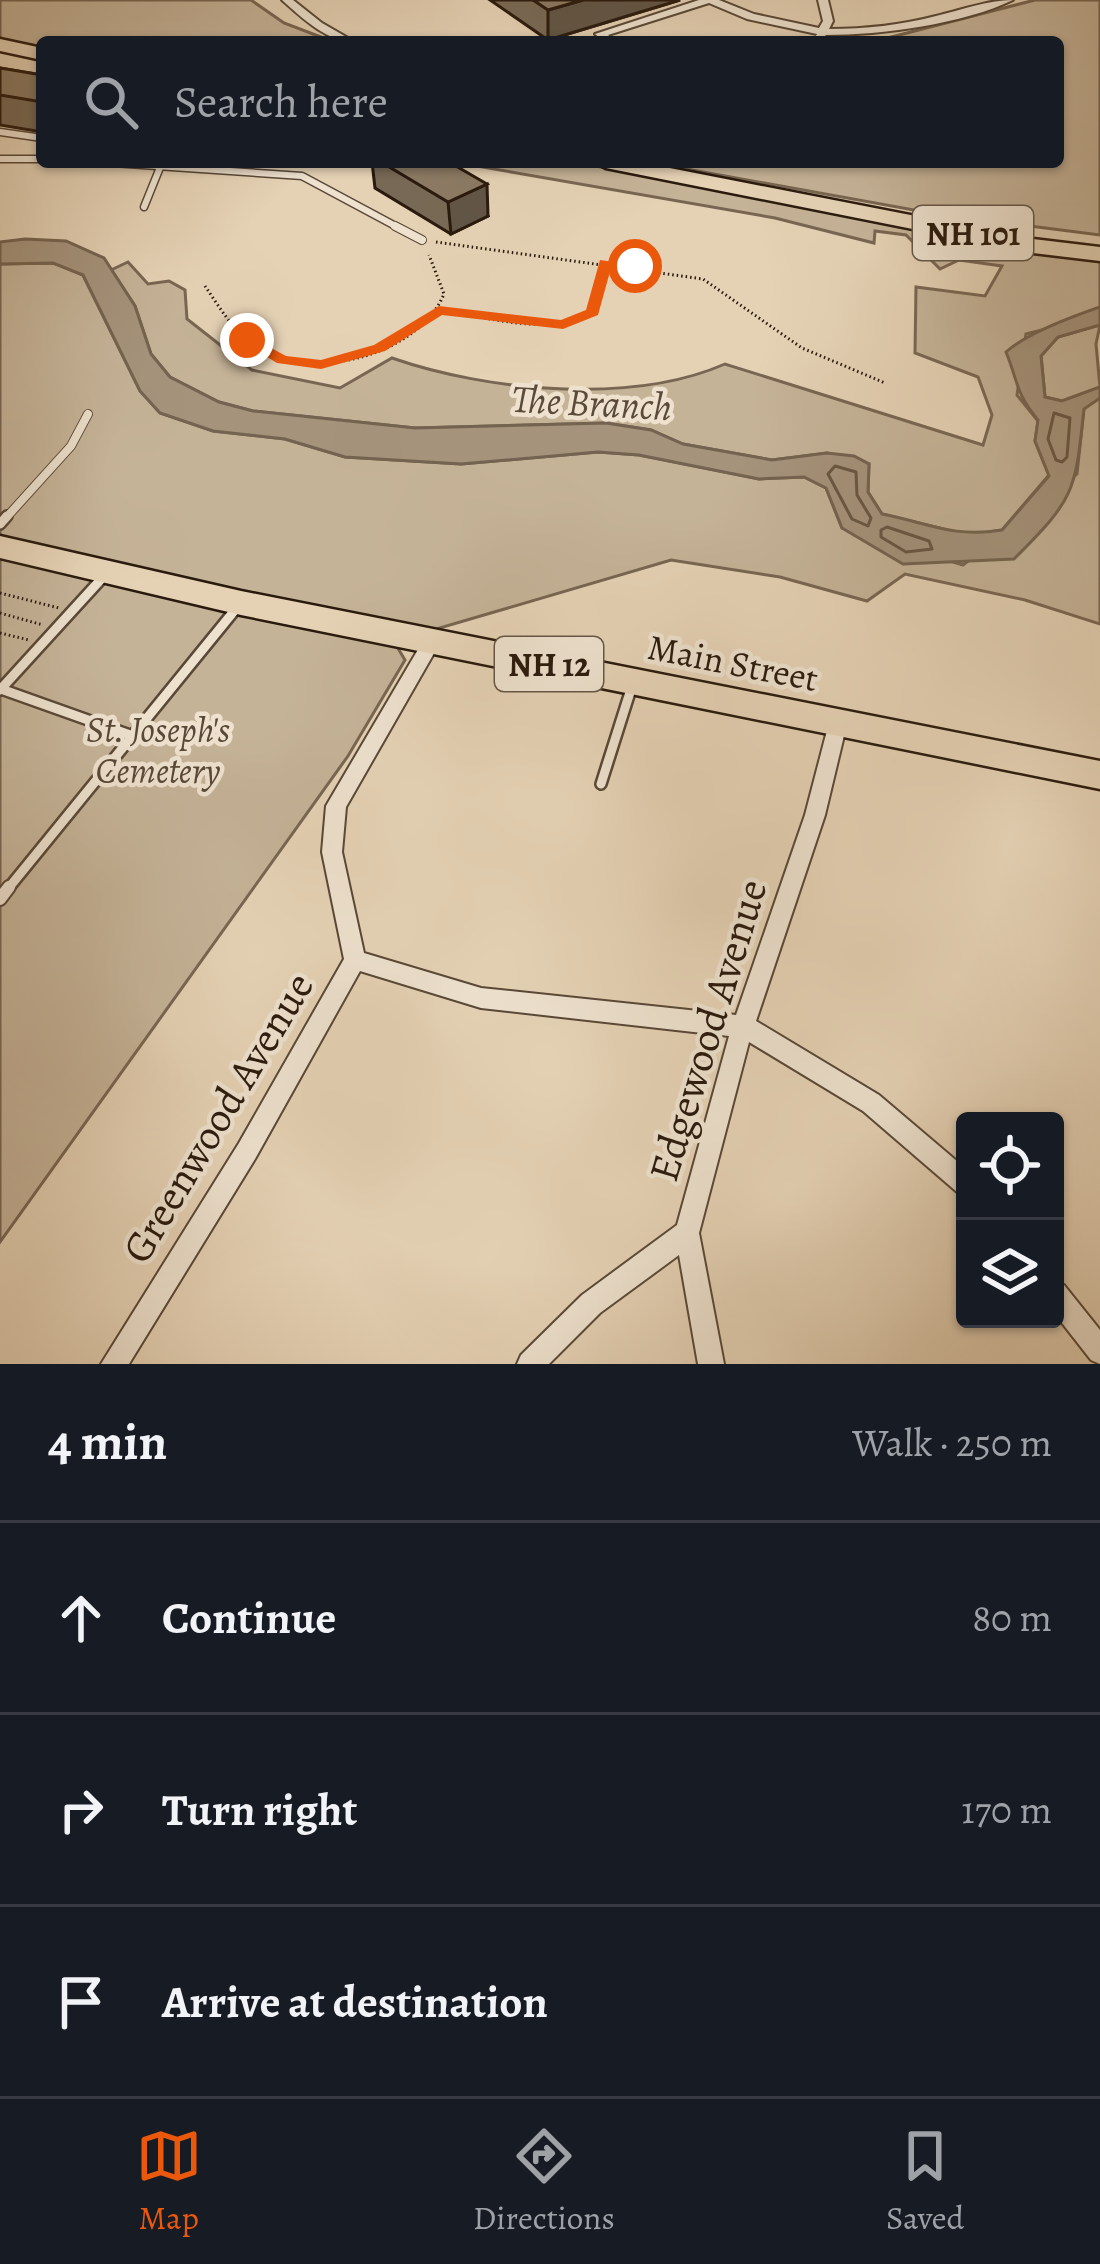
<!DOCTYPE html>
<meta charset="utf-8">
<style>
:root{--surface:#171b24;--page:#242831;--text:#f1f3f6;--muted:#9ea1a6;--line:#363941;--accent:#ea580c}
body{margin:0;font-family:Alegreya,serif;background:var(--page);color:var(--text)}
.controls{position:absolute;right:36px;bottom:36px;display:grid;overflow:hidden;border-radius:12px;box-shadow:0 3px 9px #0004}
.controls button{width:108px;height:108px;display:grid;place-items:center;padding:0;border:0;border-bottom:3px solid var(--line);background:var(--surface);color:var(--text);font:60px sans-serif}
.stop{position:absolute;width:36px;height:36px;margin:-27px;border:9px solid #ea580c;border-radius:50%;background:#fff}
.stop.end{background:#ea580c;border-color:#fff;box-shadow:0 3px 12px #0008}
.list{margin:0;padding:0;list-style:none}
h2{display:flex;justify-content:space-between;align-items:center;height:156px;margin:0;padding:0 48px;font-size:51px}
h2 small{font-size:39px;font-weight:400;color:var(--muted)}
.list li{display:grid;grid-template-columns:78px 1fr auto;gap:36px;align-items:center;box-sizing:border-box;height:192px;padding:0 48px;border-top:3px solid var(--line)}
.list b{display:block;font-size:45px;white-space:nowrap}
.list em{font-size:39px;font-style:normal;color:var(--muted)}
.icon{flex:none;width:66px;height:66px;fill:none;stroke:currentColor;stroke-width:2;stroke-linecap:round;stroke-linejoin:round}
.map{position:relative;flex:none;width:1100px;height:1364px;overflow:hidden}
.search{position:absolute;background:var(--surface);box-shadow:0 3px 9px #0004;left:36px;right:36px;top:36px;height:132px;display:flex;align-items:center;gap:30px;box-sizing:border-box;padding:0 42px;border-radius:12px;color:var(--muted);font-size:45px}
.sheet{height:732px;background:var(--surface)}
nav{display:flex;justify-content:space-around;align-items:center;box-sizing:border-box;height:168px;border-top:3px solid var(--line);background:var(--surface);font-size:33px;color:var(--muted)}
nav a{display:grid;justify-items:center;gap:6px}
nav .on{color:var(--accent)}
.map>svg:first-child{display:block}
.green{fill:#c5b398;stroke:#786652;stroke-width:3}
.water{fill:#a5937c;stroke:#746350;stroke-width:3}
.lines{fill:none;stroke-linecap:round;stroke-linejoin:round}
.shore{stroke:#685644;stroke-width:3}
.lane-far3-casing{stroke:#594837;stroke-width:9}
.lane-far2-casing{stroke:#594837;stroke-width:10}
.lane-far1-casing{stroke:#594837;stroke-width:14}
.lane-casing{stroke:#594837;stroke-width:16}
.street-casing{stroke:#594837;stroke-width:4}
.highway-casing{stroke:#2a1a0d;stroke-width:5}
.path{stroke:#2a1a0d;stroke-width:3;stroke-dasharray:1.5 3;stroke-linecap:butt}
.lane-far3{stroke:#eee2cf;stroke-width:6}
.lane-far2{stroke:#eee2cf;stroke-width:8}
.lane-far1{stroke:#eee2cf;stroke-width:9}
.lane{stroke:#eee2cf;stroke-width:12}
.street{fill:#eee2cf;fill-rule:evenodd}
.highway{fill:#e5d2b5;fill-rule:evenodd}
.wall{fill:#786956;stroke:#2a1a0d;stroke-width:3}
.shaded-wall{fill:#615546;stroke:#2a1a0d;stroke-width:3}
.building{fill:#8b7a64;stroke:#2a1a0d;stroke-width:3}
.route{fill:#ea580c}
.labels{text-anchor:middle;stroke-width:9;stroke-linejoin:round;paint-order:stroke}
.shield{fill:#eee2cf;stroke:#655647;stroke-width:3}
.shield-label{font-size:33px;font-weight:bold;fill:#2a1a0d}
.street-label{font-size:36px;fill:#2a1a0d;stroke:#eee2cf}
.park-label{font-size:36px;font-style:italic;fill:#584837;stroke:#eee2cf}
.water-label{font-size:39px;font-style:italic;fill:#5b4a39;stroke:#eee2cf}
.near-street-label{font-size:42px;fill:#2a1a0d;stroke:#eee2cf}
</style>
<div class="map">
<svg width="1100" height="1364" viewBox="0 0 1100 1364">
<rect width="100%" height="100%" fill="#e5d2b5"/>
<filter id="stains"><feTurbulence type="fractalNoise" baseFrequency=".00167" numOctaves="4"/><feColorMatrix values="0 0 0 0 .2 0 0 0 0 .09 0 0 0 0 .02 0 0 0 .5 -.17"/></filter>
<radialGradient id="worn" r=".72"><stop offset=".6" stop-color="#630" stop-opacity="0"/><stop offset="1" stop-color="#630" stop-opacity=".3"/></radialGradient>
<g class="green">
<path d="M0,0H251L284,23L334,42H42V47L0,40Z"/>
<path d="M1035,0H1100V235L936,214L648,162H1058V42H872Z"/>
<path d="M454,162H573L1100,257V307L1062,325L1026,334L1017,395L1038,421L1035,441L1049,475L1002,530L968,535L882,514L868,492L869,464L827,453L772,460L683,444L651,430L606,423L415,428L253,411L219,402L170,377L151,354L135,306L111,270L128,262L148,284L169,281L185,290L187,319L252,370L340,388L392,358C487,391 631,405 725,364L983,445L992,415L978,377L915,353L916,287L985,296L1002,266L959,260L940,269L906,235L875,231L874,243L775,218Z"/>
<path d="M54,263L83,275L140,391L160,413L213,431L285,439L345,457L461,464L598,452L639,455L759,479L804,477L826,488L842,528L963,565L1077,474L1084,408L1100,398V624L1025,600L905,574L867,601L780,577L671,560L433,630L254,593L243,611L396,645L405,660L348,756L0,1242V264Z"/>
<path d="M1100,325L1096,344L1100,387L1062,401L1045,397L1041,356L1058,337Z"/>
</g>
<path class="water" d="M25,239L66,241L104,258L135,306L151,354L170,377L219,402L253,411L415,428L606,423L651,430L683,444L772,460L827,453L854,456L869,464L868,492L882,514C929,523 952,538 1002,530L1049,476L1035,441L1038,420C1015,392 1019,384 1006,352C1027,333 1071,317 1100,307V325L1058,337L1041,356L1045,397L1062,401L1100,387V398L1084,409C1075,493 1075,498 1014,559L903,564L842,528L826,488L804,477L759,479L639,455L598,452L461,464L345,457L285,439L213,431L160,413L140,391L83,275L53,263L0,264V242Z"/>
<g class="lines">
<g class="shore">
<path d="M1054,413L1070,418L1067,457L1062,462L1056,460L1048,439Z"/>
<path d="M835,466L856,472L857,495L871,518L868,526L852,519L828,474Z"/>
<path d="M887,527L929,541L932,549L906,552L881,537V530Z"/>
</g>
<defs>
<g id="lane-far3">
<path d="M0,132L42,138"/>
<path d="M0,159H42"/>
<path d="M98,162L302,176L401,229"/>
<path d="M144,207L161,165"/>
</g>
<g id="lane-far2">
<path d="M395,226L422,240"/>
<path d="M5,519L71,446L88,414"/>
</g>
<g id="lane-far1">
<path d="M0,524L7,516"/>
<path d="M1,689L133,736"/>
<path d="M0,690L104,576"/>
<path d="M601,784L632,686"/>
<path d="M7,890L239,605"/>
</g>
<path id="lane" d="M0,899L9,887"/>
<g id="street">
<path d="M282,0H293L322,23L355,42C327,42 302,18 282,0Z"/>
<path d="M699,0H719L754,14L819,28L823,21L818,0H828L833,21L829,29C866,29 901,25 936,16C962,10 987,0 1013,0C963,24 882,35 826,35L819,42L814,39L817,34L747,19L709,3L608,35L617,42H605L595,34Z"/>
<path d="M432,634L441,641L346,807L342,852L364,953L481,988L736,1015L805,815L829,723L831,718H845L847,723L825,815L756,1021L879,1095L965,1168V1196L957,1192L863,1111L749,1042L699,1233L724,1364H698L679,1255L600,1313L549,1364H517L521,1355L582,1295L677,1225L729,1036L481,1008L360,971L255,1159L129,1364H101L239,1143L344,959L322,852L326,806L426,636Z"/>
<path d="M1055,1281L1064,1285L1100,1330V1364L1091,1360L1055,1314Z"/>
</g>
<g id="highway">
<path d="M0,39L42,48V60L0,51Z"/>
<path d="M595,162H639L1033,239L1100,247V261L1033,253L606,168Z"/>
<path d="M0,536L241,591L1100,761V789L241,615L0,558Z"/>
</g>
</defs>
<use href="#lane-far3" class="lane-far3-casing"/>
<use href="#lane-far2" class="lane-far2-casing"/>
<use href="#lane-far1" class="lane-far1-casing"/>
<use href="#lane" class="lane-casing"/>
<use href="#street" class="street-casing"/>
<use href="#highway" class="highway-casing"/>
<g class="path">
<path d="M436,242L703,279L802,348L885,383"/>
<path d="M205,286C220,308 237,337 261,350C318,381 419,354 444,294L429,255"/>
<path d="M440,310C489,317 547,337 593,312L605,265"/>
<path d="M0,593L59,608"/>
<path d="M0,613L43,625"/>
<path d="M0,633L29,640"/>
</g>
<use href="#lane-far3" class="lane-far3"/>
<use href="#lane-far2" class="lane-far2"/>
<use href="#lane-far1" class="lane-far1"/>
<use href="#lane" class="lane"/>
<use href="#street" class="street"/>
<use href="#highway" class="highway"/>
</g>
<g class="wall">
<path d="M490,0H680L548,40Z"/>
<path d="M0,68L42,75V132L0,125Z"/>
<path d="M372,162H449L488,216L451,234L375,188Z"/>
</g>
<g class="shaded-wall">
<path d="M583,0H680L548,40V10Z"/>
<path d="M487,184L488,216L451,234L448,202Z"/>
</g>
<g class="building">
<path d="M533,0H583L548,10Z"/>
<path d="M0,68L42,75V102L0,95Z"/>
<path d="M381,162H449L487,184L448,202Z"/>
</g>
<path class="route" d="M600,260L642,266L635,271L611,268L598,315L563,329L442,315L385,351L321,369L277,363L239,340L247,335L286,356L321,360L374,345L439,306L561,320L586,310Z"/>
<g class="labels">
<g class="shield">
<rect x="913" y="206" width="120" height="54" rx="9"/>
<rect x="495" y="637" width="108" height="54" rx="9"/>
</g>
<g class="shield-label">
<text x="973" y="245">NH 101</text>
<text x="549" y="676">NH 12</text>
</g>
<g class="street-label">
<text transform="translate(733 662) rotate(11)" y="13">Main Street</text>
</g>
<g class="park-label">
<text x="158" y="742">St. Joseph's<tspan x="158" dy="41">Cemetery</tspan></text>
</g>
<g class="water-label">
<text transform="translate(592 402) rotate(3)" y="14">The Branch</text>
</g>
<g class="near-street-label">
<text transform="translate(707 1030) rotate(-73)" y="15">Edgewood Avenue</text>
<text transform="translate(217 1117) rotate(-59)" y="15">Greenwood Avenue</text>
</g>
</g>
<rect width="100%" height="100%" filter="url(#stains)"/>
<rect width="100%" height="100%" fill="url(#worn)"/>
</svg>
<div class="controls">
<button><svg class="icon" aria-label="locate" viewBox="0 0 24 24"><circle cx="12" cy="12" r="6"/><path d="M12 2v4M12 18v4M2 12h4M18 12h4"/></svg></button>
<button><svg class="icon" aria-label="layers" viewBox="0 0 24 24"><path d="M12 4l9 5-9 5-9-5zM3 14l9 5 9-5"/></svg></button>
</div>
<div class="stop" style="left:635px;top:266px"></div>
<div class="stop end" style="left:247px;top:340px"></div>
<div class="search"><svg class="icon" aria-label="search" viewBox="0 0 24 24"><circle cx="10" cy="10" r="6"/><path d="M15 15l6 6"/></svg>Search here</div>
</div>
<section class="sheet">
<h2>4 min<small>Walk · 250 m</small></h2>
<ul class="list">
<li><svg class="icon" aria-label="ahead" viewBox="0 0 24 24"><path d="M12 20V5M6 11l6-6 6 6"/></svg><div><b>Continue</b></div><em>80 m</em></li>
<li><svg class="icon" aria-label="right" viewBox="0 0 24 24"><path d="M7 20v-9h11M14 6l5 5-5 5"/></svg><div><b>Turn right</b></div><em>170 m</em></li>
<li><svg class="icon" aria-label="arrive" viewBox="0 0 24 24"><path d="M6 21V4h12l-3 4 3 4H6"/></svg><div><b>Arrive at destination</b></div></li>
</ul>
</section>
<nav>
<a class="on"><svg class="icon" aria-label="map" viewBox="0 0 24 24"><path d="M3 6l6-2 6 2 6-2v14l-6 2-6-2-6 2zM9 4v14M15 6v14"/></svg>Map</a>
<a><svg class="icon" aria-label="directions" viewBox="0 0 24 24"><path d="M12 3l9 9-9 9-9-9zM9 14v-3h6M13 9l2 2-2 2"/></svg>Directions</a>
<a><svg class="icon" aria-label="saved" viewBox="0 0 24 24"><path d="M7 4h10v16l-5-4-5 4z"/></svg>Saved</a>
</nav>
